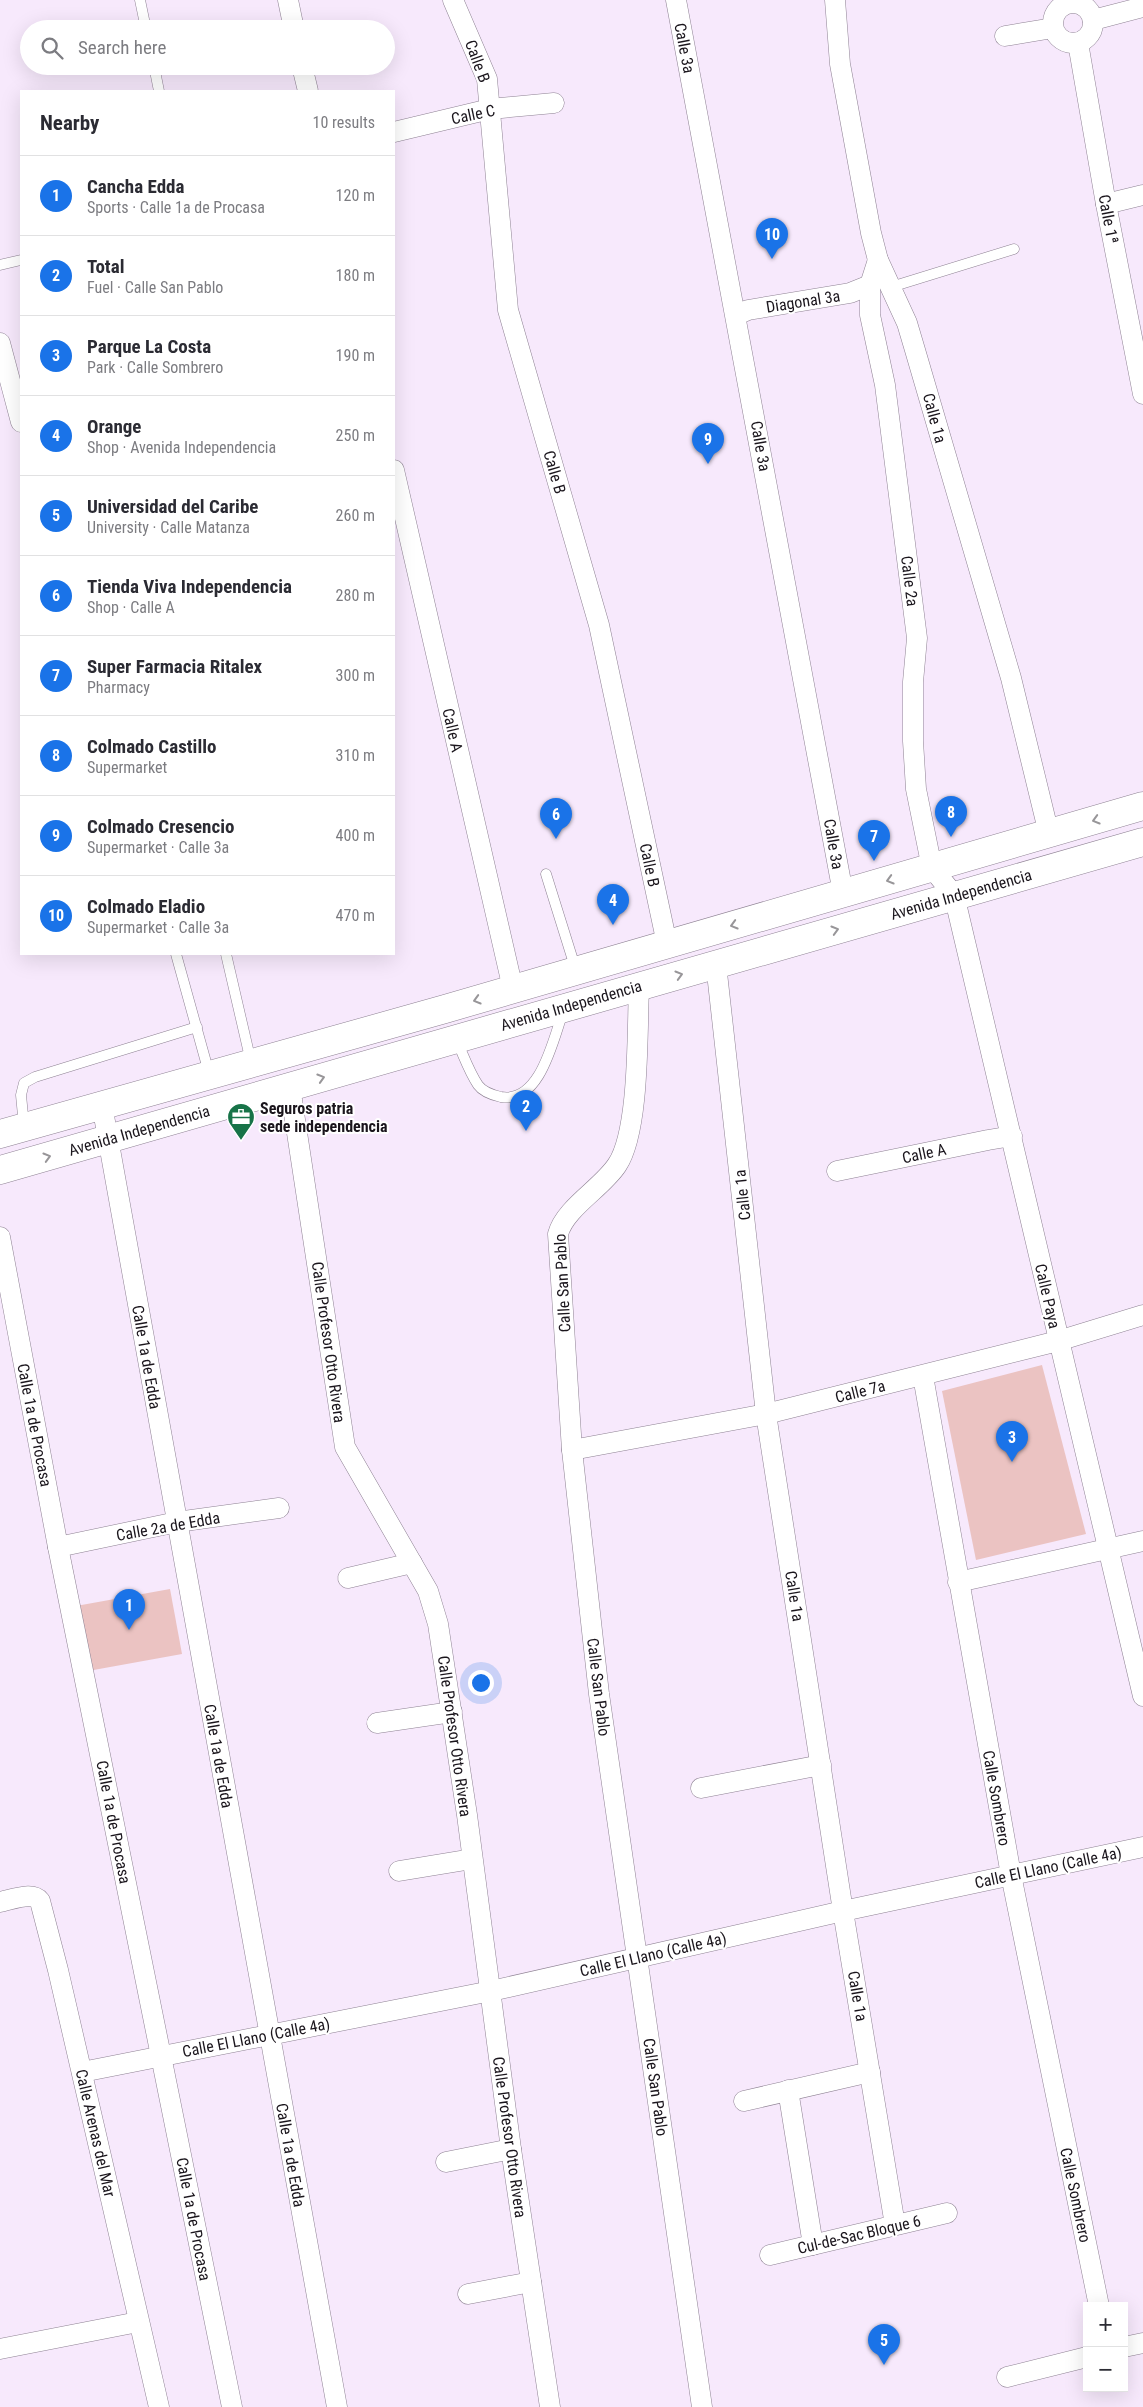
<!DOCTYPE html>
<meta charset="utf-8">
<style>
:root{--surface:#fff;--page:#f2f2f3;--text:#2b2b33;--muted:#7c7c81;--line:#e1e1e2;--accent:#1a73e8}
body{margin:0;font-family:"Roboto Condensed",sans-serif;background:var(--page);color:var(--text)}
.controls{position:absolute;right:15px;bottom:15px;display:grid;overflow:hidden;border-radius:0px;box-shadow:0 5px 20px #0002}
.controls button{width:45px;height:45px;display:grid;place-items:center;padding:0;border:0;border-bottom:1px solid var(--line);background:var(--surface);color:var(--text);font:25px sans-serif}
.you{position:absolute;left:480px;top:1682px;width:18px;height:18px;margin:-12px;border:4px solid #fff;border-radius:50%;background:#1a73e8;box-shadow:0 0 0 8px #1a73e833}
.badge{display:grid;place-items:center;width:32px;height:32px;border-radius:50%;background:var(--accent);color:#fff;font-size:16px;font-weight:700}
.pin{position:absolute;translate:-50% -41px;filter:drop-shadow(0 1px 2px #0008)}
.pin::after{content:'';position:absolute;top:26px;width:18px;height:15px;background:inherit;clip-path:polygon(0 0,100% 0,50% 100%)}
.list{margin:0;padding:0;list-style:none}
h2{display:flex;justify-content:space-between;align-items:center;height:65px;margin:0;padding:0 20px;font-size:21px}
h2 small{font-size:16px;font-weight:400;color:var(--muted)}
.list li{display:grid;grid-template-columns:32px 1fr auto;gap:15px;align-items:center;box-sizing:border-box;height:80px;padding:0 20px;border-top:1px solid var(--line)}
.list b{display:block;font-size:19px;white-space:nowrap}
.list p{margin:0;font-size:16px;white-space:nowrap;color:var(--muted)}
.list em{font-size:16px;font-style:normal;color:var(--muted)}
.icon{flex:none;width:28px;height:28px;fill:none;stroke:currentColor;stroke-width:2;stroke-linecap:round;stroke-linejoin:round}
.map{position:relative;flex:none;width:1143px;height:2407px;overflow:hidden}
.search{position:absolute;background:var(--surface);box-shadow:0 5px 20px #0002;left:20px;top:20px;width:375px;height:55px;display:flex;align-items:center;gap:12px;box-sizing:border-box;padding:0 18px;border-radius:28px;color:var(--muted);font-size:19px}
.panel{position:absolute;background:var(--surface);box-shadow:0 5px 20px #0002;left:20px;top:90px;width:375px;height:865px;border-radius:0px}
.map>svg:first-child{display:block}
.green{fill:#ebc3c2}
.lines{fill:none;stroke-linecap:round;stroke-linejoin:round}
.service-casing{stroke:#8e8293;stroke-width:11}
.minor-casing{stroke:#8e8293;stroke-width:21}
.secondary-casing{stroke:#8e8293;stroke-width:29}
.service{stroke:#fff;stroke-width:10}
.minor{stroke:#fff;stroke-width:20}
.secondary{stroke:#fff;stroke-width:28}
.oneway{stroke:#989699}
.labels{text-anchor:middle;stroke-width:4;stroke-linejoin:round;paint-order:stroke}
.street-label{font-size:16px;fill:#1a151c;stroke:#fff}
.poi-label{font-size:16px;font-weight:bold;fill:#1a151c;stroke:#fff;text-anchor:start}
</style>
<div class="map">
<svg width="1143" height="2407" viewBox="0 0 1143 2407">
<rect width="100%" height="100%" fill="#f7e9fc"/>
<g class="green">
<path d="M1042,1365L1086,1534L976,1560L942,1391Z"/>
<path d="M170,1589L182,1654L88,1671L76,1606Z"/>
</g>
<g class="lines">
<defs>
<g id="service">
<path d="M140,0L146,29"/>
<path d="M154,66L159,91"/>
<path d="M0,265L21,260"/>
<path d="M891,287L1014,249"/>
<path d="M546,874L576,970"/>
<path d="M176,954L209,1073"/>
<path d="M226,954L251,1062"/>
<path d="M456,1039C463,1054 469,1072 478,1085C483,1092 492,1095 501,1097C540,1104 553,1040 563,1012"/>
<path d="M24,1126L21,1095L24,1083L35,1077L197,1027"/>
</g>
<g id="minor">
<path d="M288,0L294,29"/>
<path d="M453,0L487,79L508,310L599,625L667,944"/>
<path d="M676,0L843,893"/>
<path d="M835,0L840,64L871,233L878,260L907,323L915,350L1011,678L1049,834"/>
<circle cx="1073" cy="23" r="20"/>
<path d="M1093,20L1143,7"/>
<path d="M1005,36L1053,28"/>
<path d="M1078,43L1106,204L1143,394"/>
<path d="M302,66L308,91"/>
<path d="M394,132L490,109L554,103"/>
<path d="M1106,204L1143,195"/>
<path d="M878,260L870,285V315L885,385L917,638L913,682V741L916,789L932,868L954,895L1143,1696"/>
<path d="M736,315L748,310L850,293L870,285"/>
<path d="M0,343L21,422"/>
<path d="M394,470L513,989"/>
<path d="M716,964L766,1414L843,1911L895,2225"/>
<path d="M639,987C637,1029 640,1131 617,1165C602,1188 565,1208 558,1234L572,1450L599,1694L702,2407"/>
<path d="M290,1087L345,1447L428,1591L438,1624L467,1815L511,2149L550,2407"/>
<path d="M102,1105L337,2407"/>
<path d="M837,1171L988,1140L1012,1136"/>
<path d="M0,1237L58,1547L232,2407"/>
<path d="M923,1376L1011,1875L1099,2306"/>
<path d="M572,1450L766,1414L1058,1341L1143,1315"/>
<path d="M58,1547L177,1522L279,1508"/>
<path d="M348,1578L412,1563"/>
<path d="M958,1582L1143,1541"/>
<path d="M377,1723L452,1712"/>
<path d="M701,1788L821,1765"/>
<path d="M399,1871L472,1859"/>
<path d="M0,1902C11,1900 32,1891 40,1901L58,1970L159,2407"/>
<path d="M82,2072L491,1991L843,1911L1143,1847"/>
<path d="M788,2090L813,2245"/>
<path d="M744,2101L870,2072"/>
<path d="M446,2162L511,2149"/>
<path d="M770,2255L947,2213"/>
<path d="M468,2294L531,2282"/>
<path d="M1124,2347L1143,2343"/>
<path d="M0,2349L138,2322"/>
<path d="M1007,2377L1087,2357"/>
</g>
<g id="secondary">
<path d="M0,1134L445,1009L1143,806"/>
<path d="M0,1170L1143,842"/>
</g>
</defs>
<use href="#service" class="service-casing"/>
<use href="#minor" class="minor-casing"/>
<use href="#secondary" class="secondary-casing"/>
<use href="#service" class="service"/>
<use href="#minor" class="minor"/>
<use href="#secondary" class="secondary"/>
</g>
<defs><path id="oneway-chevron" d="M-2-3.5L2.5 0L-2 3.5" fill="none" stroke-width="1.6" stroke-linecap="round" stroke-linejoin="round" transform="scale(1.25)"/></defs>
<g class="oneway">
<use href="#oneway-chevron" transform="translate(1096 820) rotate(164)"/>
<use href="#oneway-chevron" transform="translate(890 880) rotate(164)"/>
<use href="#oneway-chevron" transform="translate(734 925) rotate(164)"/>
<use href="#oneway-chevron" transform="translate(835 930) rotate(-16)"/>
<use href="#oneway-chevron" transform="translate(679 975) rotate(-16)"/>
<use href="#oneway-chevron" transform="translate(477 1000) rotate(164)"/>
<use href="#oneway-chevron" transform="translate(321 1078) rotate(-17)"/>
<use href="#oneway-chevron" transform="translate(47 1157) rotate(-16)"/>
</g>
<defs>
<symbol id="office-pin" viewBox="-11 -11 22 30"><path d="M0 17L-7.5 6A9.5 9.5 0 1 1 7.5 6Z" fill="#177348" stroke="#fff"/><path d="M-6-3h4V-5.5h4V-3h4V5H-6ZM-1-4.5V-3h2v-1.5ZM-6 0V1H6V0Z" fill="#fff"/></symbol>
</defs>
<g fill-rule="evenodd">
<use href="#office-pin" x="225" y="1101" width="32" height="43"/>
</g>
<g class="labels">
<g class="street-label">
<text transform="translate(685 48) rotate(79)" y="6">Calle 3a</text>
<text transform="translate(478 61) rotate(70)" y="6">Calle B</text>
<text transform="translate(473 114) rotate(-12)" y="6">Calle C</text>
<text transform="translate(1109 219) rotate(79)" y="6">Calle 1ª</text>
<text transform="translate(803 301) rotate(-9)" y="6">Diagonal 3a</text>
<text transform="translate(935 418) rotate(75)" y="6">Calle 1a</text>
<text transform="translate(761 446) rotate(80)" y="6">Calle 3a</text>
<text transform="translate(555 472) rotate(74)" y="6">Calle B</text>
<text transform="translate(910 581) rotate(83)" y="6">Calle 2a</text>
<text transform="translate(453 730) rotate(77)" y="6">Calle A</text>
<text transform="translate(834 844) rotate(80)" y="6">Calle 3a</text>
<text transform="translate(650 865) rotate(78)" y="6">Calle B</text>
<text transform="translate(961 894) rotate(-16)" y="6">Avenida Independencia</text>
<text transform="translate(571 1005) rotate(-16)" y="6">Avenida Independencia</text>
<text transform="translate(139 1130) rotate(-16)" y="6">Avenida Independencia</text>
<text transform="translate(924 1153) rotate(-12)" y="6">Calle A</text>
<text transform="translate(742 1195) rotate(-96)" y="6">Calle 1a</text>
<text transform="translate(562 1283) rotate(-93)" y="6">Calle San Pablo</text>
<text transform="translate(1048 1296) rotate(77)" y="6">Calle Paya</text>
<text transform="translate(329 1342) rotate(82)" y="6">Calle Profesor Otto Rivera</text>
<text transform="translate(147 1357) rotate(80)" y="6">Calle 1a de Edda</text>
<text transform="translate(860 1391) rotate(-14)" y="6">Calle 7a</text>
<text transform="translate(35 1425) rotate(79)" y="6">Calle 1a de Procasa</text>
<text transform="translate(168 1526) rotate(-10)" y="6">Calle 2a de Edda</text>
<text transform="translate(795 1596) rotate(81)" y="6">Calle 1a</text>
<text transform="translate(599 1687) rotate(83)" y="6">Calle San Pablo</text>
<text transform="translate(455 1736) rotate(82)" y="6">Calle Profesor Otto Rivera</text>
<text transform="translate(219 1756) rotate(80)" y="6">Calle 1a de Edda</text>
<text transform="translate(997 1798) rotate(80)" y="6">Calle Sombrero</text>
<text transform="translate(114 1822) rotate(79)" y="6">Calle 1a de Procasa</text>
<text transform="translate(1048 1867) rotate(-12)" y="6">Calle El Llano (Calle 4a)</text>
<text transform="translate(653 1954) rotate(-13)" y="6">Calle El Llano (Calle 4a)</text>
<text transform="translate(858 1996) rotate(80)" y="6">Calle 1a</text>
<text transform="translate(256 2037) rotate(-11)" y="6">Calle El Llano (Calle 4a)</text>
<text transform="translate(656 2087) rotate(82)" y="6">Calle San Pablo</text>
<text transform="translate(96 2133) rotate(77)" y="6">Calle Arenas del Mar</text>
<text transform="translate(510 2137) rotate(82)" y="6">Calle Profesor Otto Rivera</text>
<text transform="translate(291 2155) rotate(80)" y="6">Calle 1a de Edda</text>
<text transform="translate(1076 2195) rotate(78)" y="6">Calle Sombrero</text>
<text transform="translate(194 2219) rotate(79)" y="6">Calle 1a de Procasa</text>
<text transform="translate(859 2234) rotate(-13)" y="6">Cul-de-Sac Bloque 6</text>
</g>
<g class="poi-label">
<text x="260" y="1114">Seguros patria<tspan x="260" dy="18">sede independencia</tspan></text>
</g>
</g>
</svg>
<div class="controls">
<button>+</button>
<button>−</button>
</div>
<div class="you"></div>
<div class="pin badge" style="left:129px;top:1630px">1</div>
<div class="pin badge" style="left:526px;top:1131px">2</div>
<div class="pin badge" style="left:1012px;top:1462px">3</div>
<div class="pin badge" style="left:613px;top:925px">4</div>
<div class="pin badge" style="left:884px;top:2365px">5</div>
<div class="pin badge" style="left:556px;top:839px">6</div>
<div class="pin badge" style="left:874px;top:861px">7</div>
<div class="pin badge" style="left:951px;top:837px">8</div>
<div class="pin badge" style="left:708px;top:464px">9</div>
<div class="pin badge" style="left:772px;top:259px">10</div>
<div class="search"><svg class="icon" aria-label="search" viewBox="0 0 24 24"><circle cx="10" cy="10" r="6"/><path d="M15 15l6 6"/></svg>Search here</div>
<section class="panel">
<h2>Nearby<small>10 results</small></h2>
<ul class="list">
<li><span class="badge">1</span><div><b>Cancha Edda</b><p>Sports · Calle 1a de Procasa</p></div><em>120 m</em></li>
<li><span class="badge">2</span><div><b>Total</b><p>Fuel · Calle San Pablo</p></div><em>180 m</em></li>
<li><span class="badge">3</span><div><b>Parque La Costa</b><p>Park · Calle Sombrero</p></div><em>190 m</em></li>
<li><span class="badge">4</span><div><b>Orange</b><p>Shop · Avenida Independencia</p></div><em>250 m</em></li>
<li><span class="badge">5</span><div><b>Universidad del Caribe</b><p>University · Calle Matanza</p></div><em>260 m</em></li>
<li><span class="badge">6</span><div><b>Tienda Viva Independencia</b><p>Shop · Calle A</p></div><em>280 m</em></li>
<li><span class="badge">7</span><div><b>Super Farmacia Ritalex</b><p>Pharmacy</p></div><em>300 m</em></li>
<li><span class="badge">8</span><div><b>Colmado Castillo</b><p>Supermarket</p></div><em>310 m</em></li>
<li><span class="badge">9</span><div><b>Colmado Cresencio</b><p>Supermarket · Calle 3a</p></div><em>400 m</em></li>
<li><span class="badge">10</span><div><b>Colmado Eladio</b><p>Supermarket · Calle 3a</p></div><em>470 m</em></li>
</ul>
</section>
</div>
